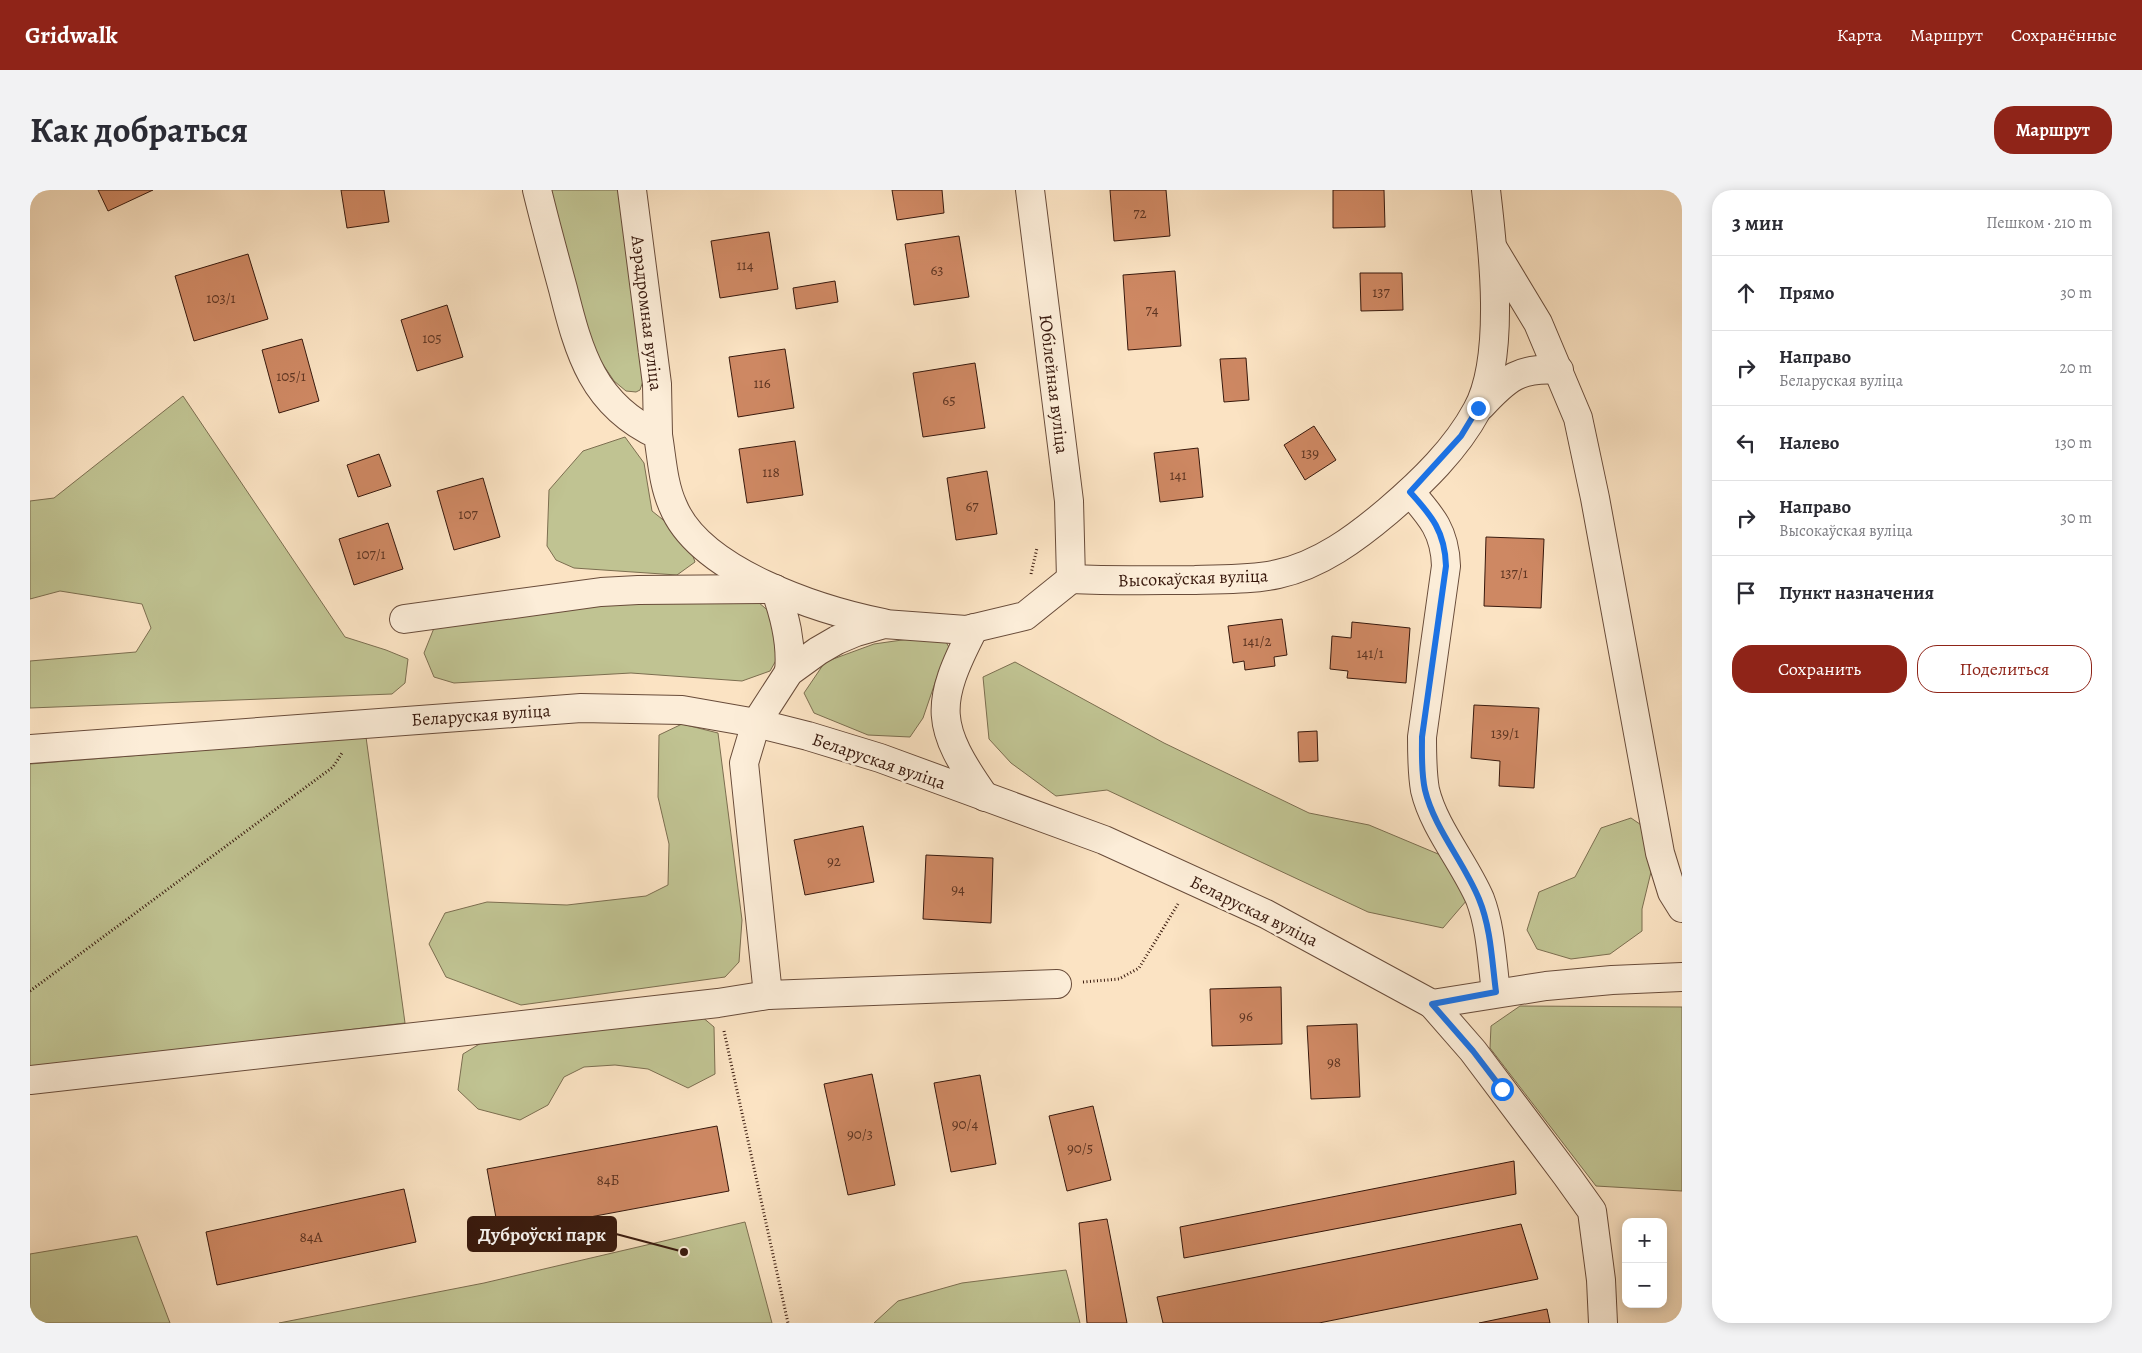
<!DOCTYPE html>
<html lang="ru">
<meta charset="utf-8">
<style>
:root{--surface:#fff;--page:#f2f2f3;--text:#2b2b33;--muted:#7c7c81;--line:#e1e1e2;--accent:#8f2418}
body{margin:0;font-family:Alegreya,serif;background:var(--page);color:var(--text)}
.controls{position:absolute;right:15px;bottom:15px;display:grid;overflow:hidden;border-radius:10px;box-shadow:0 2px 12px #0003}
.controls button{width:45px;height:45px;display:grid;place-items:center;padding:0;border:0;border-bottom:1px solid var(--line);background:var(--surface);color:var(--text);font:25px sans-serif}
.stop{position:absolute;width:15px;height:15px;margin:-11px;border:4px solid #1a73e8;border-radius:50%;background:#fff}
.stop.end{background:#1a73e8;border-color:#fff;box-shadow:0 1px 5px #0008}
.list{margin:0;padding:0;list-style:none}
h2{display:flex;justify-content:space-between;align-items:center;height:65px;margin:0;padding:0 20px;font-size:21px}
h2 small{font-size:16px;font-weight:400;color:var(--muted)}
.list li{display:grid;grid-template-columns:32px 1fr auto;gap:15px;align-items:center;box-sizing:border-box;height:75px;padding:0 20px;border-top:1px solid var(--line)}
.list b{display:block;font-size:19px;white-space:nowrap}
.list p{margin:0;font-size:16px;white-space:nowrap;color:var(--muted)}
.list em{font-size:16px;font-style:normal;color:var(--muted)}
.actions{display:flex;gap:10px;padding:15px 20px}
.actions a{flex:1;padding:11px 0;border:1px solid var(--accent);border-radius:20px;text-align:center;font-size:18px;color:var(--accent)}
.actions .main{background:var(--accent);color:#fff}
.icon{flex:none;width:28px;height:28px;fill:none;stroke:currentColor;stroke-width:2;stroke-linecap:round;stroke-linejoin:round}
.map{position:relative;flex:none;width:1652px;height:1133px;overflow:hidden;border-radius:20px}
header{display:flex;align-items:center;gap:30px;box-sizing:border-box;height:70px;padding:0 25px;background:var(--accent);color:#fff}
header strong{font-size:24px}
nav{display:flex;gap:28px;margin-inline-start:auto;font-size:18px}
.intro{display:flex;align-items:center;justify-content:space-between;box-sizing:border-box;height:120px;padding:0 30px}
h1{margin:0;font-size:35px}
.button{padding:12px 22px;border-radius:20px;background:var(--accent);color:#fff;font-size:18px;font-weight:700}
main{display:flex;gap:30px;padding:0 30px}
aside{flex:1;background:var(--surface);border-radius:20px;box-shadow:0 2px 12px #0003}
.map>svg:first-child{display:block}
.green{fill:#c0c392;stroke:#7c6e50}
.building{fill:#ce8863;stroke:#38190d}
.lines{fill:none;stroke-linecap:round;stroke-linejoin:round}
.minor-casing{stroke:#694c3a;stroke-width:30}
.path{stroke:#38190d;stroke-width:3;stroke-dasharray:1 2.5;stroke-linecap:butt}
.minor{stroke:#fcedd8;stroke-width:28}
.route{stroke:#1a73e8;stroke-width:6}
.labels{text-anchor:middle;stroke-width:5;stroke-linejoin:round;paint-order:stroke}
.number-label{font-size:15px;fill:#5e3522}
.street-label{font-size:18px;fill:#38190d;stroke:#fcedd8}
.leader{fill:none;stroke:#38190d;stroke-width:2}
.callout-dot{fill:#38190d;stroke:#fcedd8;stroke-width:2}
.callout{fill:#38190d;stroke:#38190d;stroke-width:2}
.callout-label{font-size:19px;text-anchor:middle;font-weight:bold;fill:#fff}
</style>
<header>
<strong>Gridwalk</strong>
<nav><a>Карта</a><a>Маршрут</a><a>Сохранённые</a></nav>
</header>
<div class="intro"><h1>Как добраться</h1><a class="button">Маршрут</a></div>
<main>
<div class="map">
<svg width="1652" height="1133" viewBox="0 0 1652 1133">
<rect width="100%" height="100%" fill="#fbe3c3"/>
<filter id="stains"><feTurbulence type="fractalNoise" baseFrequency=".004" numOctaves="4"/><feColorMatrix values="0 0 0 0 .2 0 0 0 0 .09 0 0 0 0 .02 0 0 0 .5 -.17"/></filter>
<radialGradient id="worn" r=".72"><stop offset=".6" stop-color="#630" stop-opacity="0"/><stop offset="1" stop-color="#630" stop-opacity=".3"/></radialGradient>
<g class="green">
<path d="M519,0H589L613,191L610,200L606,202L596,201L584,191L564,161Z"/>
<path d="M153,206L315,447L356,460L378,469L375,493L362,504L0,518V471L106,462L121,438L112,414L30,401L0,409V311L24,308Z"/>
<path d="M595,247L614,273L622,321L657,349L665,372L647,385L544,378L526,370L517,356L519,300L553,261Z"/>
<path d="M618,409L728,412L749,430L753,458L740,481L712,491L601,483L424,493L404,487L394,463L406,433Z"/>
<path d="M879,449L915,450L922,463L907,487L893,528L880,547L838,545L784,523L774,503L795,472L844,454Z"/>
<path d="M985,472L1134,553L1279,623L1339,635L1413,666L1437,710L1413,738L1338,722L1077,600L1026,606L981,573L959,549L953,487Z"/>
<path d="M652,534L688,543L712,730L709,772L695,787L491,815L416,787L399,754L415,723L457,712L537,715L616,706L638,695L639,654L628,607L629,545Z"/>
<path d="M336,547L375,833L0,878V574Z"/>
<path d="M1601,628L1620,641L1621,682L1612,719V741L1580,764L1541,769L1507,759L1497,740L1509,702L1545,687L1571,638Z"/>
<path d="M1490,816L1652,817V1001L1566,996L1460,858L1461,836Z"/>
<path d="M671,826L684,837L685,884L658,898L618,879L585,875L554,877L534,887L518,915L490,930L448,919L428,900L433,864L461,847Z"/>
<path d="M715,1032L742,1133H249L454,1093Z"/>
<path d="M107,1046L140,1133H0V1064Z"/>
<path d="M1036,1080L1050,1133H844L868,1111L932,1093Z"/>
</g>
<g class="building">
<path d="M68,0H123L78,21Z"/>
<path d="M311,0H354L359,32L317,38Z"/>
<path d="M862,0H912L914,23L867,30Z"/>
<path d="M1080,0H1136L1140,46L1084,51Z"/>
<path d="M1303,0H1354L1355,37L1303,38Z"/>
<path d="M739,42L748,99L690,108L681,51Z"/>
<path d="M929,46L939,107L884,115L875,54Z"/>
<path d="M218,64L238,129L164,151L145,86Z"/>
<path d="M1145,81L1151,156L1098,160L1093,85Z"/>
<path d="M1330,83H1372L1373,120L1331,121Z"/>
<path d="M805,91L808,112L766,119L763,98Z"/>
<path d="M417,115L433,167L387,181L371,130Z"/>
<path d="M272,149L289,211L249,223L232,160Z"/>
<path d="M755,159L764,218L708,227L699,167Z"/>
<path d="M1216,168L1219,210L1194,212L1190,169Z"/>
<path d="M945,173L955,238L893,247L883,183Z"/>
<path d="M1284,236L1306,270L1275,290L1254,255Z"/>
<path d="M765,251L773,305L717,313L709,259Z"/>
<path d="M1168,258L1173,307L1130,312L1124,263Z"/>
<path d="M349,264L361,296L328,307L317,275Z"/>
<path d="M957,281L967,344L926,350L917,288Z"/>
<path d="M453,288L470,347L424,360L407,301Z"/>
<path d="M358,333L373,379L324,395L309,349Z"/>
<path d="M1456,347L1514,349L1511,418L1454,416Z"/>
<path d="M1252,429L1257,465L1244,467L1245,476L1215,480L1214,471L1203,473L1198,436Z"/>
<path d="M1322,432L1380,438L1376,493L1317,488L1318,481L1300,479L1302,446L1321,448Z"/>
<path d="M1444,515L1509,518L1504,598L1469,596L1470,571L1441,568Z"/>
<path d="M1287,541L1288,571L1269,572L1268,542Z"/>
<path d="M833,636L844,692L775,705L764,650Z"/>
<path d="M896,665L963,668L961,733L893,729Z"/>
<path d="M1251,797L1252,854L1182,856L1180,799Z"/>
<path d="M1327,834L1330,907L1281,909L1277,836Z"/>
<path d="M842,884L865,995L818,1005L794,894Z"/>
<path d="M950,885L966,974L921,982L904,893Z"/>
<path d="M1063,916L1081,990L1037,1001L1019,926Z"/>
<path d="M687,936L699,1001L469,1044L457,979Z"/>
<path d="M1484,971L1486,1004L1154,1068L1150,1037Z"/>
<path d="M374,999L386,1052L187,1095L176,1042Z"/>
<path d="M1077,1029L1097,1133H1057L1049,1033Z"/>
<path d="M1491,1034L1508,1089L1289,1133H1133L1127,1107Z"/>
<path d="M1517,1119L1520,1133H1449Z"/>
</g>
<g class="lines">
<defs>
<g id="minor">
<path d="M507,0C515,33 524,66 533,99C549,163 563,215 628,245C632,269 633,294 643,316C670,382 789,420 853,433"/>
<path d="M602,0L627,194L628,245"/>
<path d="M1000,0L1039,311L1041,389"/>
<path d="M1464,60L1508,133L1548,228L1565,308L1630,663L1642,702L1652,718"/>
<path d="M1451,216C1477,188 1489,177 1529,180"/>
<path d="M1380,302C1402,327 1415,342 1416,376L1392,547C1392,564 1392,583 1395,600C1404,638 1434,672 1450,709C1461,738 1462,772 1466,802"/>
<path d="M1041,389C1083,391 1124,390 1165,390C1193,389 1221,390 1248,384C1290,375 1326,348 1358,321C1392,292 1426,259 1447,220C1476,168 1463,58 1456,0"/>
<path d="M745,399C755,426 762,453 759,482"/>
<path d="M374,429L571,402L608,400L741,399"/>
<path d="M944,438C904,515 905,536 955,607"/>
<path d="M0,559L551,518L652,520L726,533L778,546L850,568L1074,650L1236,724L1402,814L1516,796L1582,790L1652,787"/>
<path d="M738,805L714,573L726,533L759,482L788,461L807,450L826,442L854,434L936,440L995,426L1041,389"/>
<path d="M1402,814L1443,861L1537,986L1562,1021L1571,1090L1573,1133"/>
<path d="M0,890L688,813L738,805L1027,794"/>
</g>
</defs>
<use href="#minor" class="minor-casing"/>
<g class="path">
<path d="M1001,384L1007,358"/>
<path d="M1053,792L1089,789L1109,778L1148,714"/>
<path d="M0,801L303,577L312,563"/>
<path d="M694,841L758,1133"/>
</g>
<use href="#minor" class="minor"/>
</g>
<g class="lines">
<path class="route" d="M1448,218L1431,246L1380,302C1402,326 1415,342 1416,376L1392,547C1392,564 1391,582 1395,600C1404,638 1434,672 1449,709C1461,738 1462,772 1466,802L1402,814L1443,861L1472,899"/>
</g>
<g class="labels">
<g class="number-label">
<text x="1110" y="28">72</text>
<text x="715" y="80">114</text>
<text x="907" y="85">63</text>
<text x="1351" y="107">137</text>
<text x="191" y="113">103/1</text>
<text x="1122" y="125">74</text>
<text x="402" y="153">105</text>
<text x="261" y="191">105/1</text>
<text x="732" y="198">116</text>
<text x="919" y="215">65</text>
<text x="1280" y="268">139</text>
<text x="741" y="287">118</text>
<text x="1148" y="290">141</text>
<text x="942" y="321">67</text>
<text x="438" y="329">107</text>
<text x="341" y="369">107/1</text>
<text x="1484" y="388">137/1</text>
<text x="1227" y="456">141/2</text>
<text x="1340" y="468">141/1</text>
<text x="1475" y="548">139/1</text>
<text x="804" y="676">92</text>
<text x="928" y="704">94</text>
<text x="1216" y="831">96</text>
<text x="1304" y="877">98</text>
<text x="935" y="939">90/4</text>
<text x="830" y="949">90/3</text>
<text x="1050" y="963">90/5</text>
<text x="578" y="995">84Б</text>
<text x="281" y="1052">84А</text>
</g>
<g class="street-label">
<text transform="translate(617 123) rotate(83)" y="6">Аэрадромная вуліца</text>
<text transform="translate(1024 194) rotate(83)" y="6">Юбілейная вуліца</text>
<text transform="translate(1163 388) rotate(-2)" y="6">Высокаўская вуліца</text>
<text transform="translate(451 525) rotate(-4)" y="6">Беларуская вуліца</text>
<text transform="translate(849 571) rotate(19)" y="6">Беларуская вуліца</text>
<text transform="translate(1224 721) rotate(26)" y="6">Беларуская вуліца</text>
</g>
</g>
<path class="leader" d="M654 1062L586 1044"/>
<circle class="callout-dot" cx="654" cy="1062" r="5"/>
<rect class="callout" x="438" y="1027" width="148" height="34" rx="5"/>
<g class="callout-label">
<text x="512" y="1051">Дуброўскі парк</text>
</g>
<rect width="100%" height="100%" filter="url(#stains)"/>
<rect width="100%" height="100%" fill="url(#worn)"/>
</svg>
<div class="controls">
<button>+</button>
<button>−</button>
</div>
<div class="stop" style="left:1472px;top:899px"></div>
<div class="stop end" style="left:1448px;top:218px"></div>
</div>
<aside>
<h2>3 мин<small>Пешком · 210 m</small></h2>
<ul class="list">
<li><svg class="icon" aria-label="ahead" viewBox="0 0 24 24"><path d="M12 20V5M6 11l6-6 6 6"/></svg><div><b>Прямо</b></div><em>30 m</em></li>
<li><svg class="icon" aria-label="right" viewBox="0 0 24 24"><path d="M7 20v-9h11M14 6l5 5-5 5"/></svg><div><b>Направо</b><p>Беларуская вуліца</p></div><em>20 m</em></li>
<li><svg class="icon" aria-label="left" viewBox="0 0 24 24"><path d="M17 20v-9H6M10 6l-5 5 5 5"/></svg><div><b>Налево</b></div><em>130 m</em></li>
<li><svg class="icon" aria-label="right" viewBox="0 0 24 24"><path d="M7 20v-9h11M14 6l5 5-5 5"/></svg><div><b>Направо</b><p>Высокаўская вуліца</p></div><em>30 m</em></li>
<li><svg class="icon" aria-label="arrive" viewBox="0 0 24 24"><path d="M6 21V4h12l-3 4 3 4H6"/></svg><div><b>Пункт назначения</b></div></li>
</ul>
<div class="actions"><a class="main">Сохранить</a><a>Поделиться</a></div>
</aside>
</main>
